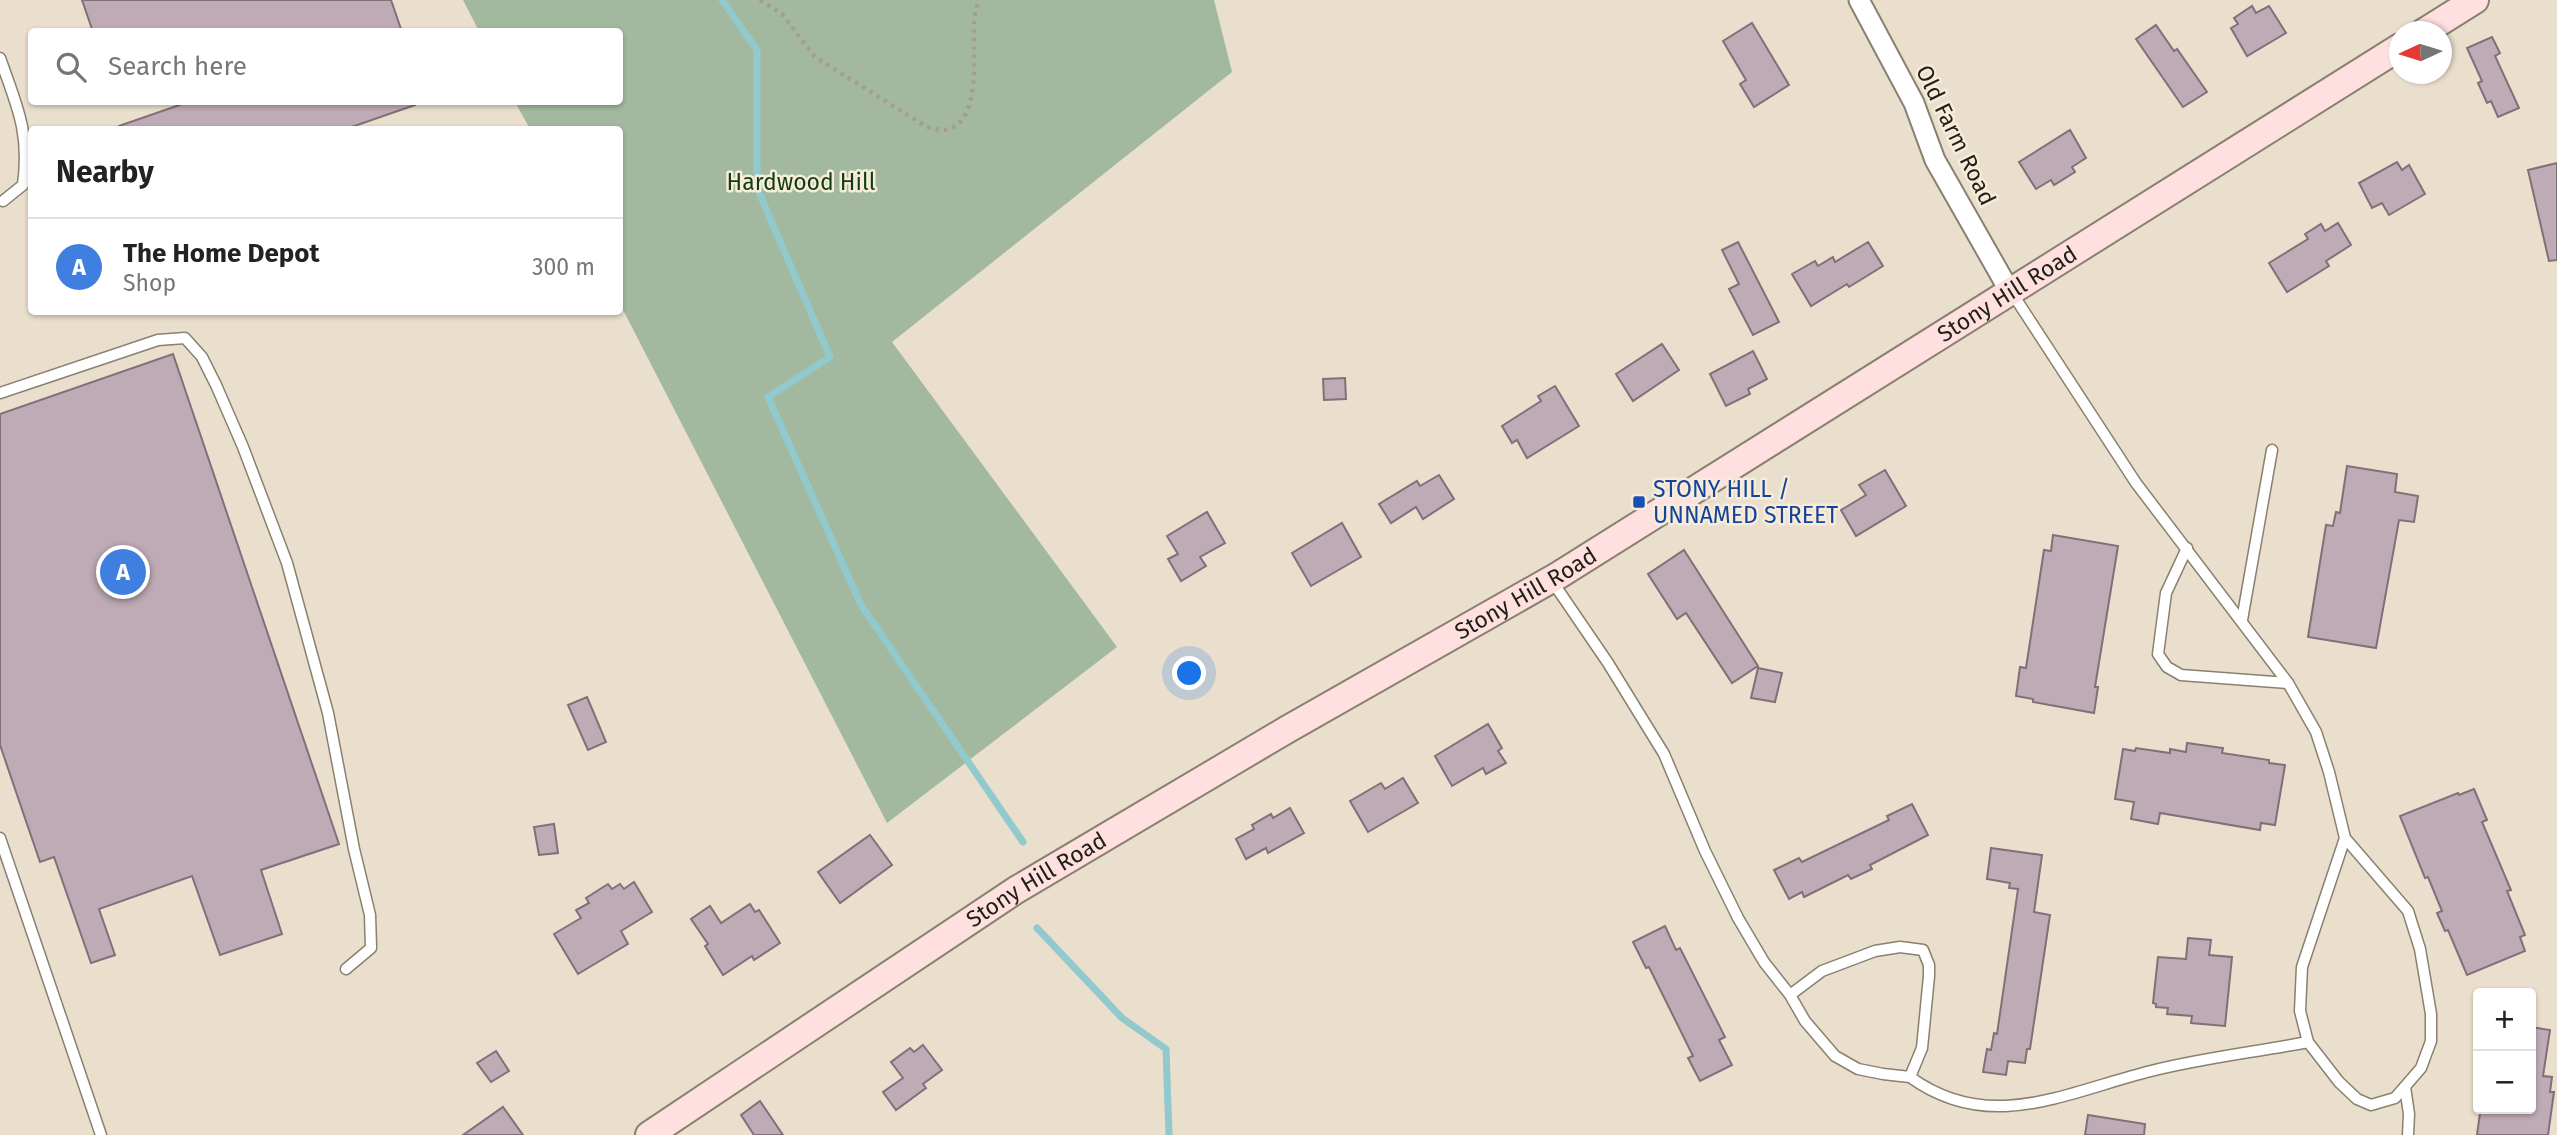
<!DOCTYPE html>
<meta charset="utf-8">
<style>
:root{--surface:#fff;--page:#f2f2f2;--text:#222;--muted:#767676;--line:#e0e0e0;--accent:#1a73e8}
body{margin:0;font-family:"Fira Sans",sans-serif;background:var(--page);color:var(--text)}
.controls{position:absolute;right:21px;bottom:21px;display:grid;overflow:hidden;border-radius:7px;box-shadow:0 2px 5px #0004}
.controls button{width:63px;height:63px;display:grid;place-items:center;padding:0;border:0;border-bottom:2px solid var(--line);background:var(--surface);color:var(--text);font:35px sans-serif}
.compass{position:absolute;left:2389px;top:21px;width:63px;height:63px;border-radius:50%;background:var(--surface);box-shadow:0 2px 5px #0004;rotate:266deg}
.you{position:absolute;left:1190px;top:674px;width:24px;height:24px;margin:-18px;border:5px solid #fff;border-radius:50%;background:#1a73e8;box-shadow:0 0 0 10px #1a73e833}
.badge{display:grid;place-items:center;width:46px;height:46px;border-radius:50%;background:var(--accent);color:#fff;font-size:23px;font-weight:700}
.pin{position:absolute;translate:-50% -50%;border:4px solid #fff;box-shadow:0 2px 7px #0006}
.list{margin:0;padding:0;list-style:none}
h2{display:flex;justify-content:space-between;align-items:center;height:91px;margin:0;padding:0 28px;font-size:30px}
h2 small{font-size:23px;font-weight:400;color:var(--muted)}
.list li{display:grid;grid-template-columns:46px 1fr auto;gap:21px;align-items:center;box-sizing:border-box;height:98px;padding:0 28px;border-top:2px solid var(--line)}
.list b{display:block;font-size:26px;white-space:nowrap}
.list p{margin:0;font-size:23px;white-space:nowrap;color:var(--muted)}
.list em{font-size:23px;font-style:normal;color:var(--muted)}
.icon{flex:none;width:38px;height:38px;fill:none;stroke:currentColor;stroke-width:2;stroke-linecap:round;stroke-linejoin:round}
.map{position:relative;flex:none;width:2557px;height:1135px;overflow:hidden}
.search{position:absolute;background:var(--surface);box-shadow:0 2px 5px #0004;left:28px;top:28px;width:595px;height:77px;display:flex;align-items:center;gap:18px;box-sizing:border-box;padding:0 24px;border-radius:7px;color:var(--muted);font-size:26px}
.panel{position:absolute;background:var(--surface);box-shadow:0 2px 5px #0004;left:28px;top:126px;width:595px;height:189px;border-radius:7px}
.map>svg:first-child{display:block}
.green{fill:#a2b9a0}
.lines{fill:none;stroke-linecap:round;stroke-linejoin:round}
.stream{stroke:#92c9cc;stroke-width:7}
.building{fill:#beabb5;stroke:#816f79;stroke-width:2}
.lane-casing{stroke:#89806f;stroke-width:13}
.street-casing{stroke:#89806f;stroke-width:23}
.secondary-casing{stroke:#89806f;stroke-width:30}
.path{stroke:#a59e8f;stroke-width:4.5;stroke-dasharray:3.5 5;stroke-linecap:butt}
.lane{stroke:#fff;stroke-width:10}
.street{stroke:#fff;stroke-width:19}
.secondary{stroke:#ffe0e0;stroke-width:26}
.transit-dot{fill:#1a4fb4;stroke:#f6ecd9;stroke-width:2.5}
.labels{text-anchor:middle;stroke-width:5;stroke-linejoin:round;paint-order:stroke}
.street-label{font-size:23px;fill:#211e17;stroke:#f6ecd9}
.park-label{font-size:23px;fill:#103c0f;stroke:#f6ecd9}
.transit-label{font-size:23px;fill:#164399;stroke:#f6ecd9;text-anchor:start}
</style>
<div class="map">
<svg width="2557" height="1135" viewBox="0 0 2557 1135">
<rect width="100%" height="100%" fill="#e9dfcc"/>
<path class="green" d="M463,0H1214L1232,72L892,342L1117,647L887,823L620,304V130L530,129L515,102H620V32L479,31Z"/>
<g class="lines">
<g class="stream">
<path d="M722,0L757,50V188L830,357L768,397L861,605L1023,842"/>
<path d="M1037,928L1122,1018L1166,1049L1169,1135"/>
</g>
</g>
<g class="building">
<path d="M82,0H391L402,32H93Z"/>
<path d="M2252,6L2256,13L2269,6L2286,33L2247,56L2231,28L2238,24L2234,18Z"/>
<path d="M1752,23L1789,85L1754,107L1740,84L1746,80L1723,41Z"/>
<path d="M2156,25L2174,51L2177,49L2207,92L2183,107L2136,39Z"/>
<path d="M2492,37L2500,53L2495,56L2519,108L2498,117L2491,101L2487,103L2478,83L2482,81L2467,48Z"/>
<path d="M188,102H415V105L343,130H119V126Z"/>
<path d="M2070,130L2086,158L2072,167L2075,172L2054,185L2051,180L2036,189L2019,162Z"/>
<path d="M2397,162L2402,170L2409,165L2425,194L2389,215L2382,203L2372,208L2359,183Z"/>
<path d="M2557,163V260L2549,261L2528,170Z"/>
<path d="M2338,223L2351,245L2326,261L2329,266L2287,292L2269,263L2308,239L2305,234L2321,224L2325,231Z"/>
<path d="M1738,242L1779,322L1753,335L1729,289L1739,284L1722,250Z"/>
<path d="M1868,242L1883,266L1849,287L1847,284L1811,306L1792,274L1815,261L1818,266L1833,257L1835,262Z"/>
<path d="M1662,344L1679,370L1633,401L1616,374Z"/>
<path d="M1753,351L1767,379L1748,389L1750,394L1726,406L1710,374Z"/>
<path d="M173,354L339,844L261,870L282,934L220,955L192,876L99,909L115,955L91,963L54,857L40,862L0,745V414Z"/>
<path d="M1345,378L1346,399L1324,400L1323,379Z"/>
<path d="M1555,386L1579,426L1527,458L1517,440L1512,443L1502,426L1541,401L1538,396Z"/>
<path d="M2347,466L2397,474L2395,492L2418,496L2414,522L2399,520L2376,648L2308,637L2326,525L2333,526L2336,512L2340,513Z"/>
<path d="M1885,470L1906,506L1856,536L1841,510L1866,495L1859,485Z"/>
<path d="M1439,475L1454,499L1423,519L1416,507L1391,523L1379,504L1417,481L1420,486Z"/>
<path d="M1207,512L1225,543L1200,557L1206,566L1181,581L1168,559L1178,554L1167,536Z"/>
<path d="M1342,523L1361,557L1311,586L1292,553Z"/>
<path d="M2053,535L2118,546L2095,687H2098L2094,713L2033,702V699L2016,696L2020,667L2026,668L2044,550L2051,551Z"/>
<path d="M1684,550L1758,666L1732,683L1686,613L1677,619L1648,574Z"/>
<path d="M1758,668L1782,673L1775,702L1751,698Z"/>
<path d="M587,697L606,742L588,750L568,705Z"/>
<path d="M1488,724L1502,748L1498,751L1506,763L1486,774L1483,768L1452,786L1435,756Z"/>
<path d="M2187,743L2223,748L2222,753L2269,760V763L2285,765L2275,825L2261,823L2260,830L2160,813L2158,824L2131,819L2134,802L2115,799L2123,749L2135,751L2136,748L2170,753V749L2186,752Z"/>
<path d="M1403,778L1418,803L1368,832L1350,801L1381,783L1385,789Z"/>
<path d="M2474,789L2487,820L2482,822L2511,890L2507,891L2525,935L2520,937L2525,951L2467,975L2448,930L2445,931L2437,913L2442,911L2428,877L2425,878L2400,816L2458,793L2459,795Z"/>
<path d="M1912,804L1928,835L1870,865L1872,869L1851,879L1848,875L1804,897L1802,892L1789,899L1774,870L1799,858L1802,862L1889,820L1887,816Z"/>
<path d="M1290,808L1304,833L1268,853L1266,848L1246,859L1236,839L1254,829L1252,825L1271,814L1273,818Z"/>
<path d="M554,824L558,853L539,855L534,827Z"/>
<path d="M870,835L892,865L840,903L818,872Z"/>
<path d="M1991,848L2042,855L2034,912L2050,915L2030,1049H2027L2025,1063L2008,1061L2006,1075L1983,1072L1987,1049L1991,1050L1994,1033L1997,1034L2018,889L2009,888L2010,883L1987,879Z"/>
<path d="M634,882L652,912L621,931L628,944L578,974L554,934L581,918L576,910L589,903L586,898L608,884L612,889L620,884L624,889Z"/>
<path d="M750,904L755,912L759,910L780,943L754,960L752,956L723,975L705,946L708,944L691,919L710,906L721,923Z"/>
<path d="M1665,926L1676,950L1680,948L1725,1037L1719,1040L1732,1065L1700,1081L1688,1058L1693,1056L1649,967L1646,968L1633,942Z"/>
<path d="M2188,938L2211,940L2209,955L2232,957L2225,1026L2191,1023L2192,1016L2167,1014L2168,1008L2156,1007V1004L2153,1003L2158,957L2186,959Z"/>
<path d="M2531,1027L2550,1030L2543,1076L2552,1077L2550,1092H2554L2548,1135H2477L2480,1113H2484V1109H2531Z"/>
<path d="M923,1045L942,1070L923,1084L926,1088L896,1110L883,1092L903,1078L891,1062L910,1048L914,1052Z"/>
<path d="M496,1051L509,1071L491,1082L477,1063Z"/>
<path d="M760,1101L783,1135H754L741,1115Z"/>
<path d="M503,1107L523,1135H463Z"/>
<path d="M2088,1115L2145,1124L2144,1135H2085Z"/>
</g>
<g class="lines">
<defs>
<g id="lane">
<path d="M0,58C17,107 30,131 23,185L3,201"/>
<path d="M2012,293L2136,483L2288,683L2316,732L2329,772L2345,838L2302,967L2300,1011L2308,1042L2339,1082L2357,1099L2371,1105L2395,1098L2421,1068L2431,1041V1014L2420,949L2408,911L2345,838"/>
<path d="M0,393L158,340L185,338L202,357L216,385L243,447L287,563L328,713L354,849L370,915L371,948L346,969"/>
<path d="M2187,548L2166,593L2158,654L2167,667L2181,675L2288,683"/>
<path d="M1552,581L1608,663L1664,754L1705,851L1738,918L1764,962L1790,995L1805,1021L1835,1056L1858,1069L1883,1074L1910,1077L1922,1048L1929,976V965L1923,950L1900,947L1875,951L1822,971L1790,995"/>
<path d="M2242,620L2272,450"/>
<path d="M0,838L101,1135"/>
<path d="M1910,1077C1990,1135 2066,1092 2151,1071C2202,1058 2256,1052 2308,1042"/>
<path d="M2405,1087L2409,1114L2408,1135"/>
</g>
<path id="street" d="M1859,0L1914,103L1935,160L2009,290"/>
<g id="secondary">
<path d="M2424,32L2475,0"/>
<path id="s1" d="M649,1135L1016,890L1288,729L1559,575L2400,47"/>
</g>
</defs>
<use href="#lane" class="lane-casing"/>
<use href="#street" class="street-casing"/>
<use href="#secondary" class="secondary-casing"/>
<path class="path" d="M760,0L782,14L815,57L927,127C932,128 938,130 943,130C984,127 972,47 974,22C974,14 977,7 979,0"/>
<use href="#lane" class="lane"/>
<use href="#street" class="street"/>
<use href="#secondary" class="secondary"/>
</g>
<rect class="transit-dot" x="1632" y="495" width="14" height="14" rx="3.5"/>
<g class="labels">
<g class="street-label">
<text transform="translate(1956 135) rotate(64)" y="8">Old Farm Road</text>
<text dy="8" stroke="none"><textPath href="#s1" startOffset="1598">Stony Hill Road</textPath></text>
<text dy="8" stroke="none"><textPath href="#s1" startOffset="1031">Stony Hill Road</textPath></text>
<text dy="8" stroke="none"><textPath href="#s1" startOffset="464">Stony Hill Road</textPath></text>
</g>
<g class="park-label">
<text x="801" y="190">Hardwood Hill</text>
</g>
<g class="transit-label">
<text x="1653" y="497">STONY HILL /<tspan x="1653" dy="26">UNNAMED STREET</tspan></text>
</g>
</g>
</svg>
<div class="controls">
<button>+</button>
<button>−</button>
</div>
<svg class="compass" viewBox="-18 -18 36 36"><path d="M0-13l5 13h-10z" fill="#e53935"/><path d="M0 13l5-13h-10z" fill="#767676"/></svg>
<div class="you"></div>
<div class="pin badge" style="left:123px;top:572px;background:#3f7fe0">A</div>
<div class="search"><svg class="icon" aria-label="search" viewBox="0 0 24 24"><circle cx="10" cy="10" r="6"/><path d="M15 15l6 6"/></svg>Search here</div>
<section class="panel">
<h2>Nearby<small></small></h2>
<ul class="list">
<li><span class="badge" style="background:#3f7fe0">A</span><div><b>The Home Depot</b><p>Shop</p></div><em>300 m</em></li>
</ul>
</section>
</div>
